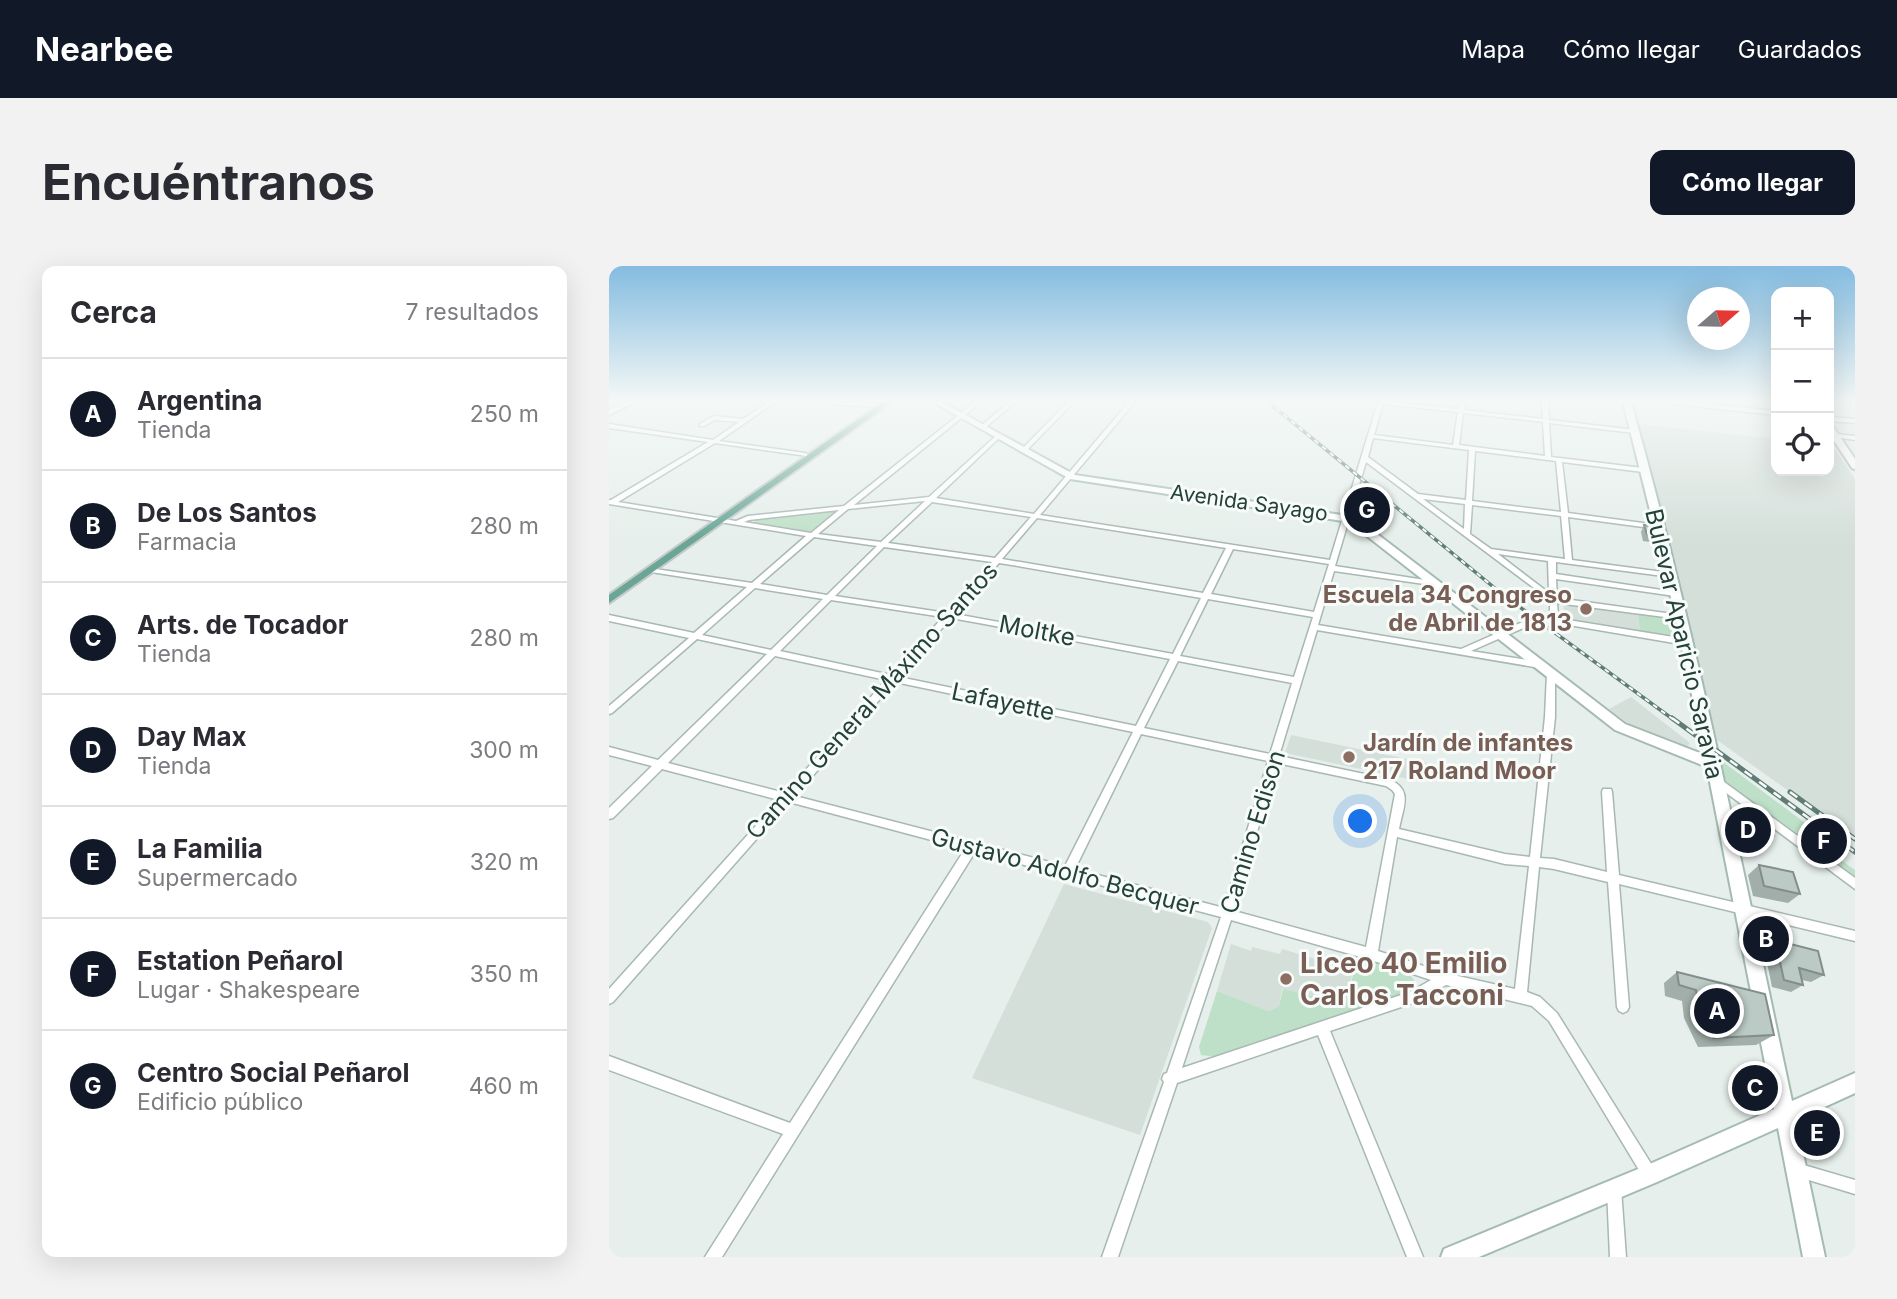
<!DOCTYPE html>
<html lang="es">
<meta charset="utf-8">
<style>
:root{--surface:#fff;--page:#f2f2f3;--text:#2b2b33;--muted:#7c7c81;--line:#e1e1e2;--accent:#111827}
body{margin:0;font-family:Inter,sans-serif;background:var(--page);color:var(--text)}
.controls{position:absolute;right:21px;top:21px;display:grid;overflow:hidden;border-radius:14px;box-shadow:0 7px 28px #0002}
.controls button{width:63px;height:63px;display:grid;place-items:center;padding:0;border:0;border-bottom:2px solid var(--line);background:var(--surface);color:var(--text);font:35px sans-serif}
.compass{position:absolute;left:1078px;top:21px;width:63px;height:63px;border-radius:50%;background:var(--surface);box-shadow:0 7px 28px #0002;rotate:70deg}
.you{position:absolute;left:752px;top:556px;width:24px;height:24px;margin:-18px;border:5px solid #fff;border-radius:50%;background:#1a73e8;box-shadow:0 0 0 10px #1a73e833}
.badge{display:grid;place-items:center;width:46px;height:46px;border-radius:50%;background:var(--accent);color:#fff;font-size:23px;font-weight:700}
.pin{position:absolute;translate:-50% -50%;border:4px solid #fff;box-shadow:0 2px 7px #0006}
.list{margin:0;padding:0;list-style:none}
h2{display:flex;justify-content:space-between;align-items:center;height:91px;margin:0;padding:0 28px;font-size:30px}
h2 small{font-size:23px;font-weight:400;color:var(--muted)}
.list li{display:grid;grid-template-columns:46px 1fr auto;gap:21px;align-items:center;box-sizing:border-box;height:112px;padding:0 28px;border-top:2px solid var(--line)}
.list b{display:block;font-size:26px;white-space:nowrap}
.list p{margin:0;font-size:23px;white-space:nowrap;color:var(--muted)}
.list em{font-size:23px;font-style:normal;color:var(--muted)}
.icon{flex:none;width:38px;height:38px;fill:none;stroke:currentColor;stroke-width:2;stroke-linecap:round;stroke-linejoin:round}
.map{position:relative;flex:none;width:1246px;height:991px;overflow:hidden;border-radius:14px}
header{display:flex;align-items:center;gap:42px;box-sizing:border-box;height:98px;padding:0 35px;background:var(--accent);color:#fff}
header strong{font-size:33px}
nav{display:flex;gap:38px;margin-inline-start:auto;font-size:24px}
.intro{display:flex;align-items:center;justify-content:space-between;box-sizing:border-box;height:168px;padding:0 42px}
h1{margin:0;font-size:49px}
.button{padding:18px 32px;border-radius:14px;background:var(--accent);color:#fff;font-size:24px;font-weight:700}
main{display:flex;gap:42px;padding:0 42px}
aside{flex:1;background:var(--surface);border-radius:14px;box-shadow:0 7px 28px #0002}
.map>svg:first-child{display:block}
.built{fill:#d4dfda}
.green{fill:#bfe0c8}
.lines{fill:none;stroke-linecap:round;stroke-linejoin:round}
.street-casing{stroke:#a8b8b2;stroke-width:3}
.secondary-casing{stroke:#a4bbb3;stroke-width:4}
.primary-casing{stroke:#c2cac8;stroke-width:4}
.street{fill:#fff;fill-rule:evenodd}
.secondary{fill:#fff;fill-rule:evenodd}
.primary{fill:#6aa596;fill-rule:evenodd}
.rail-far1-casing{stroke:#5f7d75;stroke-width:3.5}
.rail-casing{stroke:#5f7d75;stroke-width:5}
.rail-far1{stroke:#f7fbf9;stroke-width:2;stroke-dasharray:5;stroke-linecap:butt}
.rail{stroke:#f7fbf9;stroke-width:2.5;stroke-dasharray:9;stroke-linecap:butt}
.wall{fill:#a1aea9}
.building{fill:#bbcac4;stroke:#838d89;stroke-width:2}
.education-dot{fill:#8d6e63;stroke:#f7fbf9;stroke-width:2.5}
.labels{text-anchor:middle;stroke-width:6;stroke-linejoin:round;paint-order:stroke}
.far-street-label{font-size:21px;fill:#24423a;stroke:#f7fbf9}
.education-label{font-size:24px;font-weight:bold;fill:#785e54;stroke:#f7fbf9;text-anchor:end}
.street-label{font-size:24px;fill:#24423a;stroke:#f7fbf9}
.near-education-label{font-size:28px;font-weight:bold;fill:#785e54;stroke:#f7fbf9;text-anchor:start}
</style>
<header>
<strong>Nearbee</strong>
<nav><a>Mapa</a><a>Cómo llegar</a><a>Guardados</a></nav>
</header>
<div class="intro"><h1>Encuéntranos</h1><a class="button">Cómo llegar</a></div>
<main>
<aside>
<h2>Cerca<small>7 resultados</small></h2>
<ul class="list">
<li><span class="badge">A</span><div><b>Argentina</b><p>Tienda</p></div><em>250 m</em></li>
<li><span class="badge">B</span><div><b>De Los Santos</b><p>Farmacia</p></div><em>280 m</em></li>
<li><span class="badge">C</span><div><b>Arts. de Tocador</b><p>Tienda</p></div><em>280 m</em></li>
<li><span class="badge">D</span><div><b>Day Max</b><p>Tienda</p></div><em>300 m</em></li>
<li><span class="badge">E</span><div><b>La Familia</b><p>Supermercado</p></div><em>320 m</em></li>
<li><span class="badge">F</span><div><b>Estation Peñarol</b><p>Lugar · Shakespeare</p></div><em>350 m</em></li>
<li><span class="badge">G</span><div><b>Centro Social Peñarol</b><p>Edificio público</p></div><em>460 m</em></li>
</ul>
</aside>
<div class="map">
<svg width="1246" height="991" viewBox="0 0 1246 991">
<rect width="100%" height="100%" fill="#e6efeb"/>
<g class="built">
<path d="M1029,158L1167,173V205H1220V179H1223L1246,213V572L1108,474Z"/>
<path d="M954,337L1028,348L1032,366L956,354Z"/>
<path d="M1022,431L1081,477L1078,483L1025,462L1000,443Z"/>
<path d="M682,469L735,480L818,497L813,516L676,487Z"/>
<path d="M455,618L599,656L603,662L531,869L363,812Z"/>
<path d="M622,678L642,685L643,681L671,688L673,683L744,704L737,738L673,723L670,740L660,745L608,725Z"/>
</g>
<g class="green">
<path d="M226,244L227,247L200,266L143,258L149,252Z"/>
<path d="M1028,346L1066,352L1072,373L1032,368Z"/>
<path d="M1106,490L1203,562L1195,568L1246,604V616L1113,516Z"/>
<path d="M748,692L792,702L798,705L805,714V722L799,726L607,791L592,789L590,781L608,725L660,745L670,740L674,723L737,738Z"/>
</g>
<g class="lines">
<defs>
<g id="street">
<path d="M160,136H166L110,175L196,187L198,188V190L106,177L9,236L127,255L139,250L235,240L366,136H372L245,239L320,231L389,168L391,169V171L327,232L425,248L520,136H526L431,249L721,294L769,136H785L849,143L850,136H856L855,144L934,153L933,136H939L940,154L1027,164L1028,165L1025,167L940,157L942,191L1034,202L1037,204L1034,206L953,196L959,247L1049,259L1052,261L1049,263L959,251L963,294L1062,307L1066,309L1062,311L947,296V308L1066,326L1070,328L1066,330L947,313L948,332L1071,349L1075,351L1071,353L948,337L949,349L953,353L1077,373L1080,374L1081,376L1080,378L1077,379L948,357L941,350V334L757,196L726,300L829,316L833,318L829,320L725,305L709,359L852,383L918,354L922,357L921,359L862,385L931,396L935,399L931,402L708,364L670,490L779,513C805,523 794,541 790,563L896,588L921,591L936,451L938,407L942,404L945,405L946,407V451L931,592L945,593L998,606L993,526L994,523H1002L1003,526L1010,609L1246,665V675L1010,618L1020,741L1018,745L1014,747L1010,745L1008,741L999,616L945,603L930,601L918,726L931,731L948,747L1046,904L1048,909L1046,914L1041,916L1036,914L940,755L923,740L837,719L804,737L721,765L814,991H798L709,769L568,817L509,991H493L555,816L553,813L555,808L558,807L612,651L366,586L113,991H96L174,868L0,804V790L181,857L356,583L180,536L4,736L0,738V723L170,534L53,503L4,552L0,553V542L43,500L0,489V481L49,494L158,388L88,373L3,447L0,448V440L80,372L0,355V349L85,367L138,321L42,306L38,304L39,302L143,317L197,270L0,238V234H2L99,176L0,162V158L104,174L130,156L106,154L95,160H91V158L105,150L134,153ZM774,138L849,146L844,179L765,169ZM854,147L934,156L936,190L850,179ZM764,172L860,184L857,234L809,228L759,191ZM866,185L947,195L952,246L863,235ZM814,233L856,238L855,263ZM316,235L272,276L209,268L239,243ZM323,236L422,251L386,292L279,277ZM863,239L952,250L956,293L882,283L861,268ZM230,244L202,267L135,256L140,254ZM428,252L617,282L594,327L393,293ZM205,271L268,280L218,329L151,318ZM275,281L383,296L338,347L226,330ZM624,283L720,298L705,346L602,328ZM889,288L939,295L940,327ZM390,297L403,299L592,332L564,388L346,348ZM146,322L214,333L162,384L93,369ZM599,333L704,351L685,411L571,390ZM222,334L334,351L282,409L171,385ZM342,352L370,357L561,393L527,460L290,411ZM166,390L277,414L176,527L59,497ZM569,395L683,417L661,488L535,462ZM286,416L524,466L456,600L186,530ZM532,468L659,495L615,642L466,603ZM668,497L777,520L783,524L786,528L757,681L625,645ZM788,571L896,598L920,600L906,723L836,707L769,685ZM622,654L762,694L822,714L801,726L573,802Z"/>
<path d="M215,136L266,137L269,139L266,141L218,138Z"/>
<path d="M400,136H406L376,162H372V160Z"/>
<path d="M459,136H465L417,185H413V183Z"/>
<path d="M1061,136H1077L1167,145V149L1064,138Z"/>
<path d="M1220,151L1246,153V157L1220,155Z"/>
<path d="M1227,168L1246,170V174L1225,171L1224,170Z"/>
<path d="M1107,510L1246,612V623L1104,517L1102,514L1104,511Z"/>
<path d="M1188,897L1246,914V928L1183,909L1181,904L1183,899Z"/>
<path d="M1005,916L1010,918L1012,923L1017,991H1001L998,923L1000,918Z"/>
</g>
<g id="secondary">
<path d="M16,136H26L0,149V144Z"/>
<path d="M324,136H333L466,209L746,251L1016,458L1096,489L1057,309L1014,136H1022C1087,366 1133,601 1183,835L1246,807V827L1187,854L1216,991H1194L1169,862L1048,916L870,991H832L835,983L1034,901L1165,843L1098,501L1006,464L740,256L461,213Z"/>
<path d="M1220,159H1223L1246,193V203L1243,202L1220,167Z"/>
</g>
<path id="primary" d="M274,136H283L0,337V329Z"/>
</defs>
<use href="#street" class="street-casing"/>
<use href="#secondary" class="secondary-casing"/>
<use href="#primary" class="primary-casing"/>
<use href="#street" class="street"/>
<use href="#secondary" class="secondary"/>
<use href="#primary" class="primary"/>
<defs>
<path id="rail-far1" d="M659,136L893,328L1065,454"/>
<g id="rail">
<path d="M1063,452L1246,586"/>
<path d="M1181,526L1246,573"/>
</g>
</defs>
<use href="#rail-far1" class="rail-far1-casing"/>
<use href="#rail" class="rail-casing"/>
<use href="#rail-far1" class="rail-far1"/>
<use href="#rail" class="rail"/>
</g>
<g class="wall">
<path d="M1035,259L1045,269L1042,276L1034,275L1032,266Z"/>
<path d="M1133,548L1164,569L1157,575L1130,570L1127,555Z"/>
<path d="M1206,563L1239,574L1223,587L1199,570Z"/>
<path d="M1150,599L1191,628L1179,637L1144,630L1139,609Z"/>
<path d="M1166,674L1215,709L1202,716L1193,714L1194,719L1182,726L1163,721L1155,682Z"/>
<path d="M1068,706L1165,769L1147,779L1089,781L1075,752L1073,735L1056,730L1055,717Z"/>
<path d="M1134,805L1169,827L1147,837L1126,809Z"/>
</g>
<g class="building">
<path d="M1035,259L1043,260L1045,269L1038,268Z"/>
<path d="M1133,548L1153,552L1164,569L1137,563Z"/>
<path d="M1215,557L1239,574L1231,581L1206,563Z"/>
<path d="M1150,599L1184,606L1191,628L1155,620Z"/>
<path d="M1166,674L1209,685L1215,709L1190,702L1194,719L1175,714Z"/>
<path d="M1068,706L1156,728L1165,769L1104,772L1090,741L1087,724L1070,719Z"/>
<path d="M1134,805L1162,808L1169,827L1156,833Z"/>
</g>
<linearGradient id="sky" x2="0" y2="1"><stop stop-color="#84bce0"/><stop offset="0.49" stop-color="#f4f8f6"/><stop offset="1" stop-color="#f4f8f6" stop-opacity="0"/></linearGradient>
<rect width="1246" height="275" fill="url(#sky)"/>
<g class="education-dot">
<circle cx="977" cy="343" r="7"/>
<circle cx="740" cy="491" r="7"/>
<circle cx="677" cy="713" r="7"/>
</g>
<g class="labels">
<g class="far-street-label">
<text transform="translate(640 237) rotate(8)" y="7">Avenida Sayago</text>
</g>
<g class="education-label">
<text x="963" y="337">Escuela 34 Congreso<tspan x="963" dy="28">de Abril de 1813</tspan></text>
<text x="754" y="485" text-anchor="start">Jardín de infantes<tspan x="754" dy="28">217 Roland Moor</tspan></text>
</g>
<g class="street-label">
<text transform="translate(428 365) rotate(11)" y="8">Moltke</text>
<text transform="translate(1075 378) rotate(77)" y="8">Bulevar Aparicio Saravia</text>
<text transform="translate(263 435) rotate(-48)" y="8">Camino General Máximo Santos</text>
<text transform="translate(394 436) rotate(12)" y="8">Lafayette</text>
<text transform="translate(644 566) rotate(-73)" y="8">Camino Edison</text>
<text transform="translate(456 606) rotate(15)" y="8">Gustavo Adolfo Becquer</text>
</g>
<g class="near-education-label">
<text x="691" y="707">Liceo 40 Emilio<tspan x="691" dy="32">Carlos Tacconi</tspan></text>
</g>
</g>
</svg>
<div class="controls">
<button>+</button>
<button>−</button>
<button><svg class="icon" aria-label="locate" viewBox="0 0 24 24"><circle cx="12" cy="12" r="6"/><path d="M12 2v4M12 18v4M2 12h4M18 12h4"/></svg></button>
</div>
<svg class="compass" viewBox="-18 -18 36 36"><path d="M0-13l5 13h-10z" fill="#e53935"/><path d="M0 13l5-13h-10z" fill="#7c7c81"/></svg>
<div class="you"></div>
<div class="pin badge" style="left:1108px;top:745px">A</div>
<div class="pin badge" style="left:1157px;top:673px">B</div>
<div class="pin badge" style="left:1146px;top:822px">C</div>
<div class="pin badge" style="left:1139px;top:564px">D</div>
<div class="pin badge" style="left:1208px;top:867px">E</div>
<div class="pin badge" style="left:1215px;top:575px">F</div>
<div class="pin badge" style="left:758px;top:244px">G</div>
</div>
</main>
